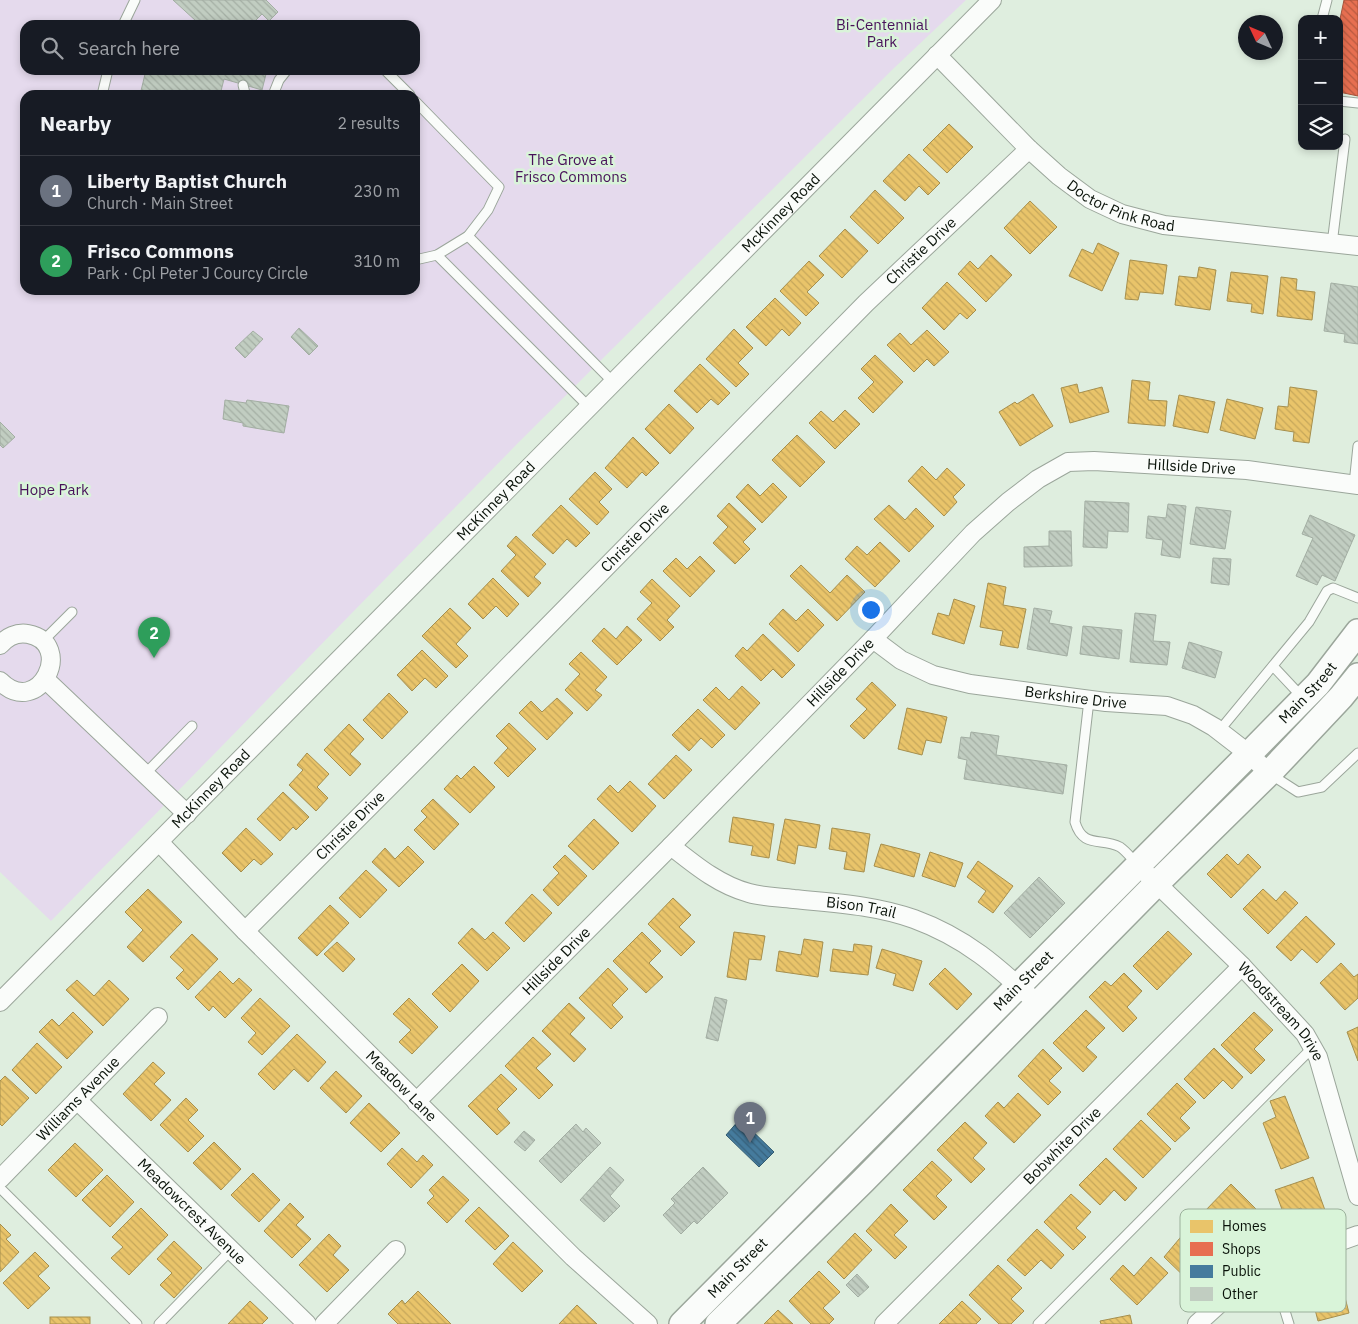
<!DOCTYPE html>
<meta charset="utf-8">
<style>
:root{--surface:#171b24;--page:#242831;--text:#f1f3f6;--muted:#9ea1a6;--line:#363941;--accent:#d93025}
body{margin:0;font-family:"IBM Plex Sans",sans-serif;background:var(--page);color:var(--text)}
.controls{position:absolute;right:15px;top:15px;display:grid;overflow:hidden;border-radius:10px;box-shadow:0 2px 8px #0003}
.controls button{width:45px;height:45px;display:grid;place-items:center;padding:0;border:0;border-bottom:1px solid var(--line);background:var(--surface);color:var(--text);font:25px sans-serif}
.compass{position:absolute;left:1238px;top:15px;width:45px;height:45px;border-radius:50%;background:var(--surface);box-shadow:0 2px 8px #0003;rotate:314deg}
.you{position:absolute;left:870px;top:609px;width:18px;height:18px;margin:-12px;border:4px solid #fff;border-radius:50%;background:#1a73e8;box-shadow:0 0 0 8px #1a73e833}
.badge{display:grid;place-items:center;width:32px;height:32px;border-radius:50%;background:var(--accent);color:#fff;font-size:16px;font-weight:700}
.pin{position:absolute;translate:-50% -41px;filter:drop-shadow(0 1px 2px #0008)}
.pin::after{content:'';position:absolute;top:26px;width:18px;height:15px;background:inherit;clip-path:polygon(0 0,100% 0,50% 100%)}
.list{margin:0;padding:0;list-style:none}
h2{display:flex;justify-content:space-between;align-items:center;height:65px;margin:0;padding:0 20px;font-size:21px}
h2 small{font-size:16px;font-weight:400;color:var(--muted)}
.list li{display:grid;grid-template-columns:32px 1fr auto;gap:15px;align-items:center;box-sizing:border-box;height:70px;padding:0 20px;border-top:1px solid var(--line)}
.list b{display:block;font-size:19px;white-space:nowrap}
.list p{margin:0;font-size:16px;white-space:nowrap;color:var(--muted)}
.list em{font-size:16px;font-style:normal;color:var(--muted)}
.icon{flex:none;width:28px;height:28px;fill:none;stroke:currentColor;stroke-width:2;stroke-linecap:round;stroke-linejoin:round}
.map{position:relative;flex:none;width:1358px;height:1324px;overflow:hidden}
.search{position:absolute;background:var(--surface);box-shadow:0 2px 8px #0003;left:20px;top:20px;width:400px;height:55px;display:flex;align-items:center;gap:12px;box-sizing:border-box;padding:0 18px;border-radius:15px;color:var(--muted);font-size:19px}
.panel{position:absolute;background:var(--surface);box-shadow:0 2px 8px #0003;left:20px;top:90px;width:400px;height:205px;border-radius:15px}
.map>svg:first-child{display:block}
.green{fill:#e5daed;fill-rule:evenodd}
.homes{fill:url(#homes-back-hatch);stroke:#a68f4d}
.shops{fill:url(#shops-back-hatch);stroke:#a4533b}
.public{fill:url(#public-back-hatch);stroke:#335c71}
.building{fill:url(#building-back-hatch);stroke:#a3aea3}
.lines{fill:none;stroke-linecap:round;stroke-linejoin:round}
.lane-casing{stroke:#9ba69b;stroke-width:11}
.street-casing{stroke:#9ba69b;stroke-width:20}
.secondary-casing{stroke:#9ba69b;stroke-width:28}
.lane{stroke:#fafcfa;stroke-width:9}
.street{stroke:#fafcfa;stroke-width:18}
.secondary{stroke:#fafcfa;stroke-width:25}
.labels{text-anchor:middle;stroke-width:5;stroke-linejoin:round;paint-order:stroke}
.park-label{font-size:15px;fill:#48115a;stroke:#d9f4d9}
.street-label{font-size:15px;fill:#091209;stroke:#d9f4d9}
.key{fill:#d9f4d9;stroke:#9bb09b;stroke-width:1}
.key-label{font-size:14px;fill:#091209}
</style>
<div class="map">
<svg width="1358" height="1324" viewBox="0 0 1358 1324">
<defs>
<pattern id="homes-back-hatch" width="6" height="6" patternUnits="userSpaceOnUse" patternTransform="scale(1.25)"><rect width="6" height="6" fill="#e9c46a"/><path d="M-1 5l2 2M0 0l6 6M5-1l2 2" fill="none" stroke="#c6a75b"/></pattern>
<pattern id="shops-back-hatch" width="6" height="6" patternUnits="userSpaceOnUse" patternTransform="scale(1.25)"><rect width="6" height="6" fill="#e76f51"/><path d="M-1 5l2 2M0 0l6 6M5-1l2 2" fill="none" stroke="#b95a41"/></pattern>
<pattern id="public-back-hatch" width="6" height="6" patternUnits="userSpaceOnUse" patternTransform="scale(1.25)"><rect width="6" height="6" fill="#457b9d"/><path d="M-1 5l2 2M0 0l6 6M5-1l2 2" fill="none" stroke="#38637e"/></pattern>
<pattern id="building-back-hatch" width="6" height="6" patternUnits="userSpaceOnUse" patternTransform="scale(1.25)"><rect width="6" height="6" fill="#c1cdc1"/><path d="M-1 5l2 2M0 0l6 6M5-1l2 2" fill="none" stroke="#a4afa4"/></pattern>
</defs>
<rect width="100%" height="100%" fill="#dfeedf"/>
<path class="green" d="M0,0H966L893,69L517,444L51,921L0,872ZM25,25H415V70H25ZM25,95H415V290H25Z"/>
<g class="homes">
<path d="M949,124L973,147L947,173L923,150Z"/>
<path d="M909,154L940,183L928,195L919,186L905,201L883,181Z"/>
<path d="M875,190L904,218L878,244L850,217Z"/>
<path d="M1030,201L1057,227L1030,254L1004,228Z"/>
<path d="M845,229L868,251L842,278L819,256Z"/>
<path d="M1098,243L1119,253L1102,291L1069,276L1082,249L1093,254Z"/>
<path d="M991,255L1012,275L986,302L958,274L970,261L978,269Z"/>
<path d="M1130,260L1167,265L1163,294L1140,292L1138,300L1125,299Z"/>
<path d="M809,261L824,275L807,292L819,303L806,316L780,291Z"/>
<path d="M1199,267L1216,270L1210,310L1175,305L1179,276L1197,278Z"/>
<path d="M1231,272L1268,276L1263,314L1251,312L1252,304L1227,301Z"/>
<path d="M1281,277L1297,279L1296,290L1315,292L1312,320L1277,316Z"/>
<path d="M947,282L976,310L967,319L960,313L944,330L922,308Z"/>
<path d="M775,298L801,323L789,336L782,329L766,346L746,327Z"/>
<path d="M734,329L753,348L738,363L749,374L736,387L706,359Z"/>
<path d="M927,330L949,352L934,366L927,359L914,372L887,345L900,333L911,345Z"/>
<path d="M875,355L903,382L873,413L858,398L874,382L861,369Z"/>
<path d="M700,364L730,393L718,405L711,399L697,413L674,391Z"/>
<path d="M1132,380L1150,382L1148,400L1167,401L1165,426L1128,423Z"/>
<path d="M1077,384L1079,393L1102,387L1109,412L1070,423L1061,388Z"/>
<path d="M1290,387L1317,391L1309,443L1293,441L1294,432L1275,429L1278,406L1288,407Z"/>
<path d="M1033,394L1053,426L1020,446L999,412L1015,402L1017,404Z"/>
<path d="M1179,395L1215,402L1208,433L1173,426Z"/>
<path d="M1227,399L1263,408L1255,439L1220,430Z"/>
<path d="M669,404L694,428L670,454L645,429Z"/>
<path d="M845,410L860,424L835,449L809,423L821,411L833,422Z"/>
<path d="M797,435L825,462L800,487L772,460Z"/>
<path d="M633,437L659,463L646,476L642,472L627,488L605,468Z"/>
<path d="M922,466L936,480L947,468L965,485L953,497L957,502L944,516L908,481Z"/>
<path d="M595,472L612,489L599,502L609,512L597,525L569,499Z"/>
<path d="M773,483L787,497L762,523L736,497L748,484L760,496Z"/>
<path d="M729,503L756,529L743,542L750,549L735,564L713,543L728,527L717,516Z"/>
<path d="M561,505L590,533L576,547L567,539L553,554L532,535Z"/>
<path d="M889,505L905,520L916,508L934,526L909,552L874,519Z"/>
<path d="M516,536L546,564L534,577L541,583L528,597L501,571L516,555L507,546Z"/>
<path d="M880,542L900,561L875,587L845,559L857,546L867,555Z"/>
<path d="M700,556L715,571L690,597L663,571L676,558L687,569Z"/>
<path d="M801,565L830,593L847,575L865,592L837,621L790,576Z"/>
<path d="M493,578L519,604L507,617L496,606L483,619L468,604Z"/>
<path d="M652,579L680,606L667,620L674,627L660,641L637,619L652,603L640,592Z"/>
<path d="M988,583L1006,587L1003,605L1026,609L1018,648L1000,645L1003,631L980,627Z"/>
<path d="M954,599L975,606L964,644L932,634L938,613L949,616Z"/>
<path d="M450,608L471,628L456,644L468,656L456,668L422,636Z"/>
<path d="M783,609L796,621L808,609L824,625L798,652L769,624Z"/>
<path d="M627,626L642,640L617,665L592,641L604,628L616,639Z"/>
<path d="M763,634L795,665L782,678L773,669L761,681L735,656L743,647L747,651Z"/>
<path d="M422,650L448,676L436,688L425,678L412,691L397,675Z"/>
<path d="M581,652L607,677L595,690L602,695L587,711L565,690L580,674L569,664Z"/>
<path d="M872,682L896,705L864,739L850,726L867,709L856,699Z"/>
<path d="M742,686L760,703L735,730L703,700L716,687L729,700Z"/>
<path d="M389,693L408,712L382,739L363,720Z"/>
<path d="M557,698L573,713L547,740L519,713L531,701L542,712Z"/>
<path d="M907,708L947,717L941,743L926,740L922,755L898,749Z"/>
<path d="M698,709L725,735L712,748L701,738L689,751L672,735Z"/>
<path d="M509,723L536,749L508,777L494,763L508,748L496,736Z"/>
<path d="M349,724L364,739L350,754L361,764L350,776L324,750Z"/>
<path d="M307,753L329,774L317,787L328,798L316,811L289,785L303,770L297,765Z"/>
<path d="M676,755L692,770L664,799L648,784Z"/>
<path d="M474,766L495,787L470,813L444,789L457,775L461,779Z"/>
<path d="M630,781L656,806L632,832L597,799L610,785L618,793Z"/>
<path d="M283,792L309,817L296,830L293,827L280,841L257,819Z"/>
<path d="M433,799L459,824L434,850L414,830L427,817L421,811Z"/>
<path d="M733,817L774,824L769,858L751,855L753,846L729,842Z"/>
<path d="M594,819L619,843L593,870L568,846Z"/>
<path d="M785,819L820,825L816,848L798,845L795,864L777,860Z"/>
<path d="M246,828L273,854L261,865L254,859L241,872L222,853Z"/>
<path d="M832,828L870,834L864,872L844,869L847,852L829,849Z"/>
<path d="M881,844L920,854L914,877L874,866Z"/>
<path d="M408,846L424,862L399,887L372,862L385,848L395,859Z"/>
<path d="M930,852L963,863L955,887L922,876Z"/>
<path d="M1227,854L1238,865L1248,854L1261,867L1231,898L1207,874Z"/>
<path d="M565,855L587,876L558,906L543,890L559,873L553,867Z"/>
<path d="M978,861L1013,886L993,913L978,902L986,891L967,877Z"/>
<path d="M366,870L387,890L360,918L339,898Z"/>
<path d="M148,889L182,922L143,962L127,947L143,930L125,912Z"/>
<path d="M1263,889L1276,901L1285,891L1298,903L1268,934L1243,909Z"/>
<path d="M532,894L552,913L524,942L505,923Z"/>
<path d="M673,898L691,915L679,927L695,942L681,956L648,924Z"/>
<path d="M330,905L349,923L317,956L298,938Z"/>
<path d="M1306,916L1335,944L1317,963L1302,949L1291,961L1276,947Z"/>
<path d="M472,928L485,940L493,932L510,948L487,971L458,943Z"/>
<path d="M1168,931L1192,954L1157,990L1133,966Z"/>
<path d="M642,932L661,951L649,963L663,977L646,993L613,961Z"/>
<path d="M734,932L765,936L761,960L749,959L746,980L727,977Z"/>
<path d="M192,934L218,959L188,990L176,978L184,970L170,957Z"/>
<path d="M804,939L823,942L818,977L776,971L779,951L801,955Z"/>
<path d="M337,942L355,959L343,972L324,954Z"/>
<path d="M854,944L872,946L868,975L830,971L833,949L853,952Z"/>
<path d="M882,949L922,961L913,991L893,985L896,974L876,968Z"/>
<path d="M1341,963L1354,977L1358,974V998L1345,1010L1320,983Z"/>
<path d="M462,964L479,981L450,1012L432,994Z"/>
<path d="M608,968L628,989L612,1005L623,1017L611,1029L579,998Z"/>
<path d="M945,968L972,994L957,1010L929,984Z"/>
<path d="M220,971L233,984L239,978L252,990L225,1018L213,1006L209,1011L195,997Z"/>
<path d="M1124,973L1142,991L1127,1007L1137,1018L1123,1032L1089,997L1105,981L1111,986Z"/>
<path d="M77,980L94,996L109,980L129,999L103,1026L66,990Z"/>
<path d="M260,998L290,1026L262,1055L248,1042L256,1033L241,1018Z"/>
<path d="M409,998L438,1027L412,1054L399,1042L411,1030L393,1014Z"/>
<path d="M569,1003L585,1018L570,1034L586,1049L574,1062L542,1031Z"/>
<path d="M1086,1010L1105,1028L1086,1047L1097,1057L1083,1072L1053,1043Z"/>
<path d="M73,1012L93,1032L67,1059L39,1032L52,1019L59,1026Z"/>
<path d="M1254,1012L1273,1030L1254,1049L1265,1060L1251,1074L1221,1045Z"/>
<path d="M1358,1027V1061L1347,1032Z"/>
<path d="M297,1034L326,1062L308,1082L294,1069L274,1090L258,1074Z"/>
<path d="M533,1037L551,1054L536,1068L553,1085L539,1099L505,1066Z"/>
<path d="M37,1043L62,1067L36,1094L12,1070Z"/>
<path d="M1214,1048L1243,1077L1232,1089L1223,1080L1204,1099L1184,1079Z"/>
<path d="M1043,1049L1062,1068L1049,1081L1061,1092L1048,1105L1018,1076Z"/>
<path d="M153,1062L165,1073L154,1084L171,1100L151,1121L123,1094Z"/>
<path d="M336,1071L362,1096L346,1113L320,1088Z"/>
<path d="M501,1074L517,1089L497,1109L510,1123L497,1135L468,1106Z"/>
<path d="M5,1076L29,1098L2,1126L0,1124V1081Z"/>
<path d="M1177,1083L1196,1102L1180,1118L1190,1128L1175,1142L1147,1114Z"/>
<path d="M1018,1093L1041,1115L1014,1143L985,1116L998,1102L1004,1108Z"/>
<path d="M1285,1096L1309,1158L1281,1169L1263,1123L1276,1117L1270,1101Z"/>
<path d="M186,1098L198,1110L188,1120L204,1136L188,1152L160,1125Z"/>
<path d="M369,1103L400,1133L381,1152L350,1123Z"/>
<path d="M1141,1120L1171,1149L1143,1178L1113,1149Z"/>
<path d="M965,1122L987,1143L973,1158L985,1169L971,1183L937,1150Z"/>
<path d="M214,1142L241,1169L221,1190L193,1163Z"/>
<path d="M75,1143L103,1170L76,1197L48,1170Z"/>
<path d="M402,1148L417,1162L423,1155L433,1165L411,1188L387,1164Z"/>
<path d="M1106,1158L1137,1188L1125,1201L1114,1190L1100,1205L1079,1185Z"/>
<path d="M932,1161L952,1180L936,1196L947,1207L934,1220L903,1190Z"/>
<path d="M253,1173L280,1200L259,1222L231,1195Z"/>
<path d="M107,1175L134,1202L110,1227L82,1200Z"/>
<path d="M443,1176L469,1200L447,1223L427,1203L434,1196L429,1190Z"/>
<path d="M1313,1177L1326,1213L1305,1220L1301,1208L1284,1215L1275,1190Z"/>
<path d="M1231,1184L1260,1213L1233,1240L1204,1212Z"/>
<path d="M1071,1194L1091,1212L1076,1228L1086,1237L1073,1250L1044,1222Z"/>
<path d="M290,1203L304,1217L296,1225L311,1239L292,1258L264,1231Z"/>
<path d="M891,1204L908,1221L894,1235L907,1247L895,1259L866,1231Z"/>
<path d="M479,1207L509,1236L495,1250L465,1221Z"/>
<path d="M141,1208L168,1235L129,1275L111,1258L123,1247L112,1237Z"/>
<path d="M0,1224L11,1235L6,1239L19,1252L0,1272Z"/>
<path d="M1190,1226L1219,1254L1191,1283L1164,1257Z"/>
<path d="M1037,1229L1064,1255L1051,1269L1041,1260L1025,1276L1007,1260Z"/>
<path d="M855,1233L872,1250L844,1279L827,1262Z"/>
<path d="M329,1234L341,1246L333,1255L349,1270L327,1292L299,1265Z"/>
<path d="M174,1241L202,1268L174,1298L160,1285L172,1273L157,1259Z"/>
<path d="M513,1242L543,1271L522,1292L493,1264Z"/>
<path d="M35,1252L49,1266L38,1276L50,1288L28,1309L3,1283Z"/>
<path d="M1151,1257L1168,1273L1137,1305L1110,1279L1123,1265L1134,1276Z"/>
<path d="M998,1265L1022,1288L1011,1299L1024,1311L1011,1324H999L969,1295Z"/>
<path d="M819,1271L840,1292L823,1308L834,1319L829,1324H811L789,1301Z"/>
<path d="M1339,1274L1349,1313L1318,1321L1308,1282Z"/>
<path d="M418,1291L451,1324H419L418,1323L417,1324H398L388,1314L402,1300L405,1304Z"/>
<path d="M250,1301L268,1318L262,1324H228Z"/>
<path d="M962,1301L981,1319L976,1324H939Z"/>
<path d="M577,1305L597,1324H559Z"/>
<path d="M778,1310L793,1324H764Z"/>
<path d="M1130,1315L1132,1324H1101L1100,1321Z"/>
<rect x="50" y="1317" width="40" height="7"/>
</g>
<path class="shops" d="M1344,0H1358V96L1339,92V24Z"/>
<path class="public" d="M740,1119L774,1152L759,1167L726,1135Z"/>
<g class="building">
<path d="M173,0H266L278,12L269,21L262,14L251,25H192L196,21Z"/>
<path d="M146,70H267L262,90L224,79L220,95H140Z"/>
<path d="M1331,283L1358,287V344L1344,342L1345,334L1324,331Z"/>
<path d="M299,328L318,346L309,355L291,337Z"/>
<path d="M253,331L263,339L245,358L235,348Z"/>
<path d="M225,400L246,403L247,400L289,406L284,433L243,426V423L223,419Z"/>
<path d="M0,422L15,437L3,448L0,445Z"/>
<path d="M1085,501L1129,503L1128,532L1108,531L1107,548L1083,547Z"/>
<path d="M1168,504L1186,506L1180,558L1161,555L1163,540L1146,538L1148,516L1166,518Z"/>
<path d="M1196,507L1231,511L1225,549L1190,544Z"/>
<path d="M1310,515L1355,535L1335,581L1322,575L1317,585L1296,576L1313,538L1302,534Z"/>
<path d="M1049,531H1071L1072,566L1024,567V547L1049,546Z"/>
<path d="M1213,558L1231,559L1229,585L1211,583Z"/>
<path d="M1034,608L1052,611L1049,623L1072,627L1067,656L1027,649Z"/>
<path d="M1135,613L1156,615L1153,641L1170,642L1167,665L1130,662Z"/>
<path d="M1083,626L1122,630L1119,659L1080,654Z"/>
<path d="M1189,642L1222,652L1215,678L1182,668Z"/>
<path d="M971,732L999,736L996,755L1067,765L1063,794L964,779L967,760L958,758L961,737L970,738Z"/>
<path d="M1039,877L1065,903L1030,938L1004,913Z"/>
<path d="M715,997L727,1000L718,1041L706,1038Z"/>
<path d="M576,1124L583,1132L586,1128L601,1143L561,1183L539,1161Z"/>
<path d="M524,1131L535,1140L525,1151L514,1142Z"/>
<path d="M610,1167L624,1180L610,1196L620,1206L604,1222L580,1200Z"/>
<path d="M703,1167L728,1193L697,1224L694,1221L681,1234L663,1215L675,1203L671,1199Z"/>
<path d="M857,1274L869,1287L858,1297L846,1285Z"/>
</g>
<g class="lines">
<defs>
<g id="lane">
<path d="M1322,19L1327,0"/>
<path d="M123,25L135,0"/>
<path d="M385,70L410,95"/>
<path d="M243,85L245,93L248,95"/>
<path d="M102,95L108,70"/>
<path d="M273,95L279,80L287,70"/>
<path d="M415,101L499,187L488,210L468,236L437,255L415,260"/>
<path d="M1339,101L1358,103"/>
<path d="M468,236L613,382"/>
<path d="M1332,244L1345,139"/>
<path d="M437,255L589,407"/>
<path d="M1354,484L1358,446"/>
<path d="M42,642L72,612"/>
<path d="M1273,666L1302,697"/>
<path d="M1089,700L1075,822C1083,849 1101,837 1120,847C1126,851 1132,859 1137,864"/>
<path d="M1219,731L1309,622L1327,591L1333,588L1358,598"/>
<path d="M145,774L192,726"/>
<path d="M1270,774L1298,792L1322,787L1358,753"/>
<path d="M0,1188L137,1324"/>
<path d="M1271,1266L1289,1324"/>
<path d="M159,1324L231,1250"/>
<path d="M1038,1324L1313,1047"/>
</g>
<g id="street">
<path id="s1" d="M937,55L1029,149L1059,176L1090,199L1122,214L1164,225L1358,246"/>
<path id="s2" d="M873,639L901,660L933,675L970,684L1106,702L1167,706L1193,715L1214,727L1249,754L1269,773"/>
<path d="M0,645C7,637 17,632 28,634C76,643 39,720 0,681"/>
<path d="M46,680L187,814"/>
<path id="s3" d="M159,842L245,931L573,1257L648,1324"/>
<path id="s4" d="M671,846C695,865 719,885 749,893C763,897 779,897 794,899C834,903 875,905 914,919C966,938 997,966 1038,1004"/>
<path id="s5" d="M1148,875L1242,966L1305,1034L1318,1057L1358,1196"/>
<path id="s6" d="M245,931L429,747L866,303L1029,149"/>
<path id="s7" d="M0,1002L992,0"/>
<path id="s8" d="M77,1100L307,1324"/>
<path id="s9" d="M416,1102L671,846L873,639L973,533L1008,502L1038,479L1068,462L1094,461L1247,470L1358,485"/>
<path id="s10" d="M0,1179L158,1017"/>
<path d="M324,1324L396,1250"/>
<path id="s11" d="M884,1324L1242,966"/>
<path d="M1197,1324L1242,1283L1271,1266L1358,1235"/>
</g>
<g id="secondary">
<path id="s12" d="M682,1324L1249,754L1318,684L1358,632"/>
<path d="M718,1324L863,1181L1157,883L1275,767L1341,697L1358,676"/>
</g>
</defs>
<use href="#lane" class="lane-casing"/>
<use href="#street" class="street-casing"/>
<use href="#secondary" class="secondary-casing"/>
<use href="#lane" class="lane"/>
<use href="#street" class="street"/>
<use href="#secondary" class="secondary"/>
</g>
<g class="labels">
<g class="park-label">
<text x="882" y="30">Bi-Centennial<tspan x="882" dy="17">Park</tspan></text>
<text x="571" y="165">The Grove at<tspan x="571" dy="17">Frisco Commons</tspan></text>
<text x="54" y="495">Hope Park</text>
</g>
<g class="street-label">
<text dy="5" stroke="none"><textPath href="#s1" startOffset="242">Doctor Pink Road</textPath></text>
<text dy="5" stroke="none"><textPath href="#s7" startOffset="1110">McKinney Road</textPath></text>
<text dy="5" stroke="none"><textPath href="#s6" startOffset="959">Christie Drive</textPath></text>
<text dy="5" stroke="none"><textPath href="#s9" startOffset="1039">Hillside Drive</textPath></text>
<text dy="5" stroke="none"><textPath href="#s7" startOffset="705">McKinney Road</textPath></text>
<text dy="5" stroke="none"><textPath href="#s6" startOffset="554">Christie Drive</textPath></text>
<text dy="5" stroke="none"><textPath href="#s9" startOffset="604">Hillside Drive</textPath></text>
<text dy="5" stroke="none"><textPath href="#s12" startOffset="889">Main Street</textPath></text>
<text dy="5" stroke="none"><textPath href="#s2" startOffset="215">Berkshire Drive</textPath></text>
<text dy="5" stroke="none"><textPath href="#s7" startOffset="300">McKinney Road</textPath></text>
<text dy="5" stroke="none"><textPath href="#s6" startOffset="149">Christie Drive</textPath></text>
<text dy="5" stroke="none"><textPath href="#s4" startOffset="205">Bison Trail</textPath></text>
<text dy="5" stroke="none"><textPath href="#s9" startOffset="199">Hillside Drive</textPath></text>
<text dy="5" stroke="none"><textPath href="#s12" startOffset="484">Main Street</textPath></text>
<text dy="5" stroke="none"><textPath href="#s5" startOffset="191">Woodstream Drive</textPath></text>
<text dy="5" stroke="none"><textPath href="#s3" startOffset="344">Meadow Lane</textPath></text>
<text dy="5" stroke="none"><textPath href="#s10" startOffset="112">Williams Avenue</textPath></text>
<text dy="5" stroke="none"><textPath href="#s11" startOffset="252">Bobwhite Drive</textPath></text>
<text dy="5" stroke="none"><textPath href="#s8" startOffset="160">Meadowcrest Avenue</textPath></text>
<text dy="5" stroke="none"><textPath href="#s12" startOffset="79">Main Street</textPath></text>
</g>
</g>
<rect x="1180" y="1209" width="166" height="103" rx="8" class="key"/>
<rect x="1190" y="1220" width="23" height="13" fill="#e9c46a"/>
<rect x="1190" y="1242" width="23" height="14" fill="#e76f51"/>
<rect x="1190" y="1265" width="23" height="13" fill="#457b9d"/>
<rect x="1190" y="1287" width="23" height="14" fill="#c1cdc1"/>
<g class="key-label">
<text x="1222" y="1231">Homes</text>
<text x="1222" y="1254">Shops</text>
<text x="1222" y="1276">Public</text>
<text x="1222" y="1299">Other</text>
</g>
</svg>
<div class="controls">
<button>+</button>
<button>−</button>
<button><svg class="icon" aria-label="layers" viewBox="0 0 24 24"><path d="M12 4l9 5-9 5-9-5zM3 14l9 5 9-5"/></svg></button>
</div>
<svg class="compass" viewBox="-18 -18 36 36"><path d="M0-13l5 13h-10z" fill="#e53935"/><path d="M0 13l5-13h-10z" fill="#9ea1a6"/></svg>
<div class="you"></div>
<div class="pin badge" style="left:750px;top:1143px;background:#6b7280">1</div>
<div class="pin badge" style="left:154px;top:658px;background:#2e9e5b">2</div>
<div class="search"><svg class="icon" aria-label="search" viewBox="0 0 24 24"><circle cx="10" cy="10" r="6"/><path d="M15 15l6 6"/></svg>Search here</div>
<section class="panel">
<h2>Nearby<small>2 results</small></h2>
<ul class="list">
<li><span class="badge" style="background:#6b7280">1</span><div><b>Liberty Baptist Church</b><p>Church · Main Street</p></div><em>230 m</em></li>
<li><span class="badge" style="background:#2e9e5b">2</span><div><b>Frisco Commons</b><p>Park · Cpl Peter J Courcy Circle</p></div><em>310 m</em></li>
</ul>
</section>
</div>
